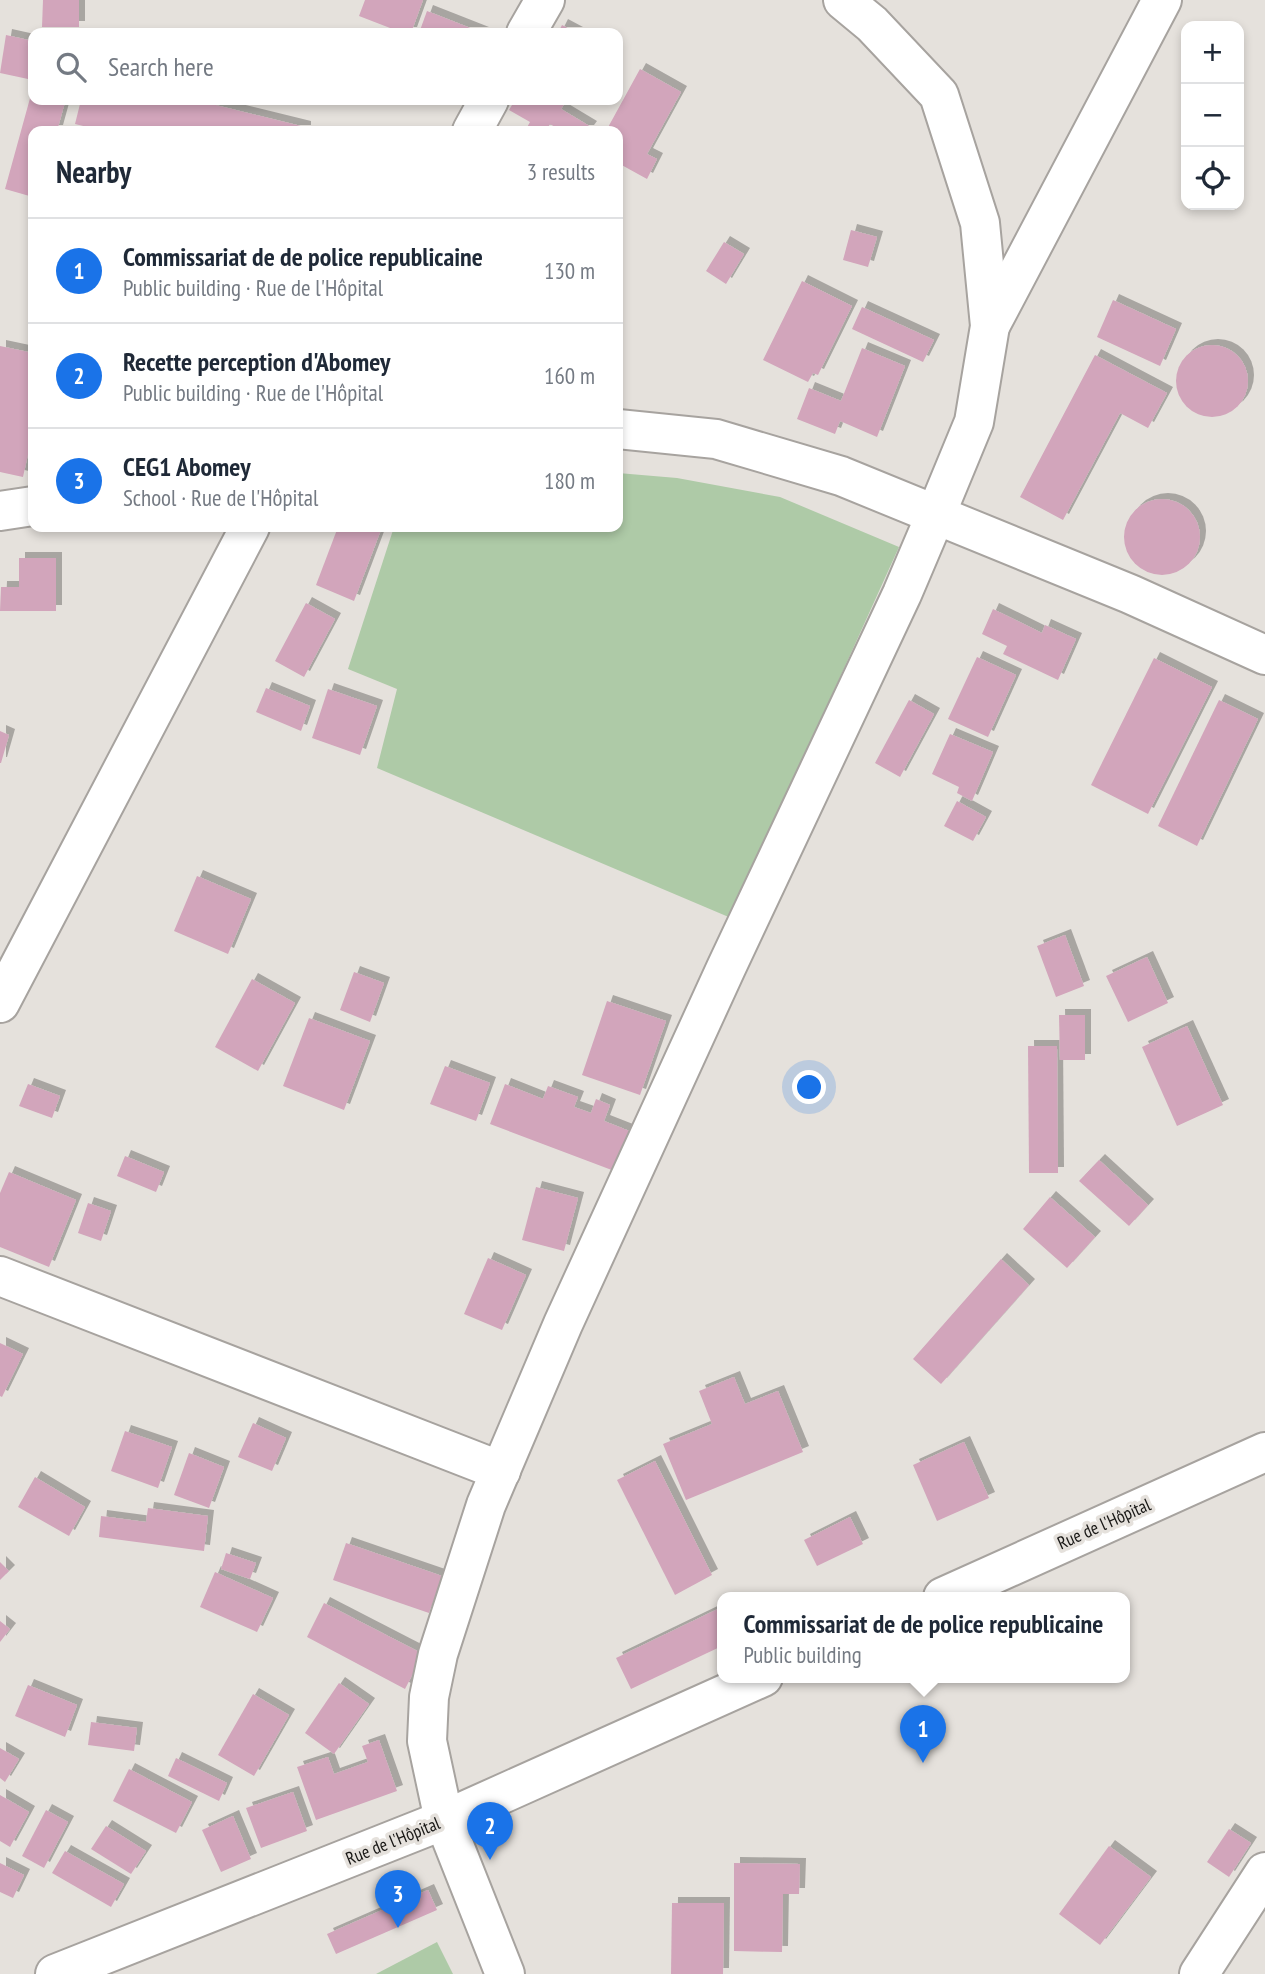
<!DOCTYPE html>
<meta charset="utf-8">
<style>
:root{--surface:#fff;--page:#f2f2f3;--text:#1f2937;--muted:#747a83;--line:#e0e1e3;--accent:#1a73e8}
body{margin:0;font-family:"PT Sans Narrow",sans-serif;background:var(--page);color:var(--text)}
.controls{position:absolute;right:21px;top:21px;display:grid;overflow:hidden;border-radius:14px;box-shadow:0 4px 10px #0003}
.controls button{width:63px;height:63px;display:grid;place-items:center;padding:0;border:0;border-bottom:2px solid var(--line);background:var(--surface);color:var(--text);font:35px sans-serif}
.you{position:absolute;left:810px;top:1088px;width:24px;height:24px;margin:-18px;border:5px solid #fff;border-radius:50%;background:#1a73e8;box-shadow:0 0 0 10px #1a73e833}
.badge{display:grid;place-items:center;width:46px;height:46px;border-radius:50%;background:var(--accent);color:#fff;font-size:23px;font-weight:700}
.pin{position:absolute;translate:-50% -58px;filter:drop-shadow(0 2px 4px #0008)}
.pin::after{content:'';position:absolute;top:37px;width:24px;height:21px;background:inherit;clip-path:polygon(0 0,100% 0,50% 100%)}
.popup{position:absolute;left:717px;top:1592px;width:413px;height:91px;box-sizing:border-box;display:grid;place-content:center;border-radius:14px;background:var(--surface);filter:drop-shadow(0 2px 5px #0005);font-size:23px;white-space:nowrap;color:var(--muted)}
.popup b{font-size:26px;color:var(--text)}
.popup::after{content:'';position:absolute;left:50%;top:100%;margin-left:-14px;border:14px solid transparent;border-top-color:var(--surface)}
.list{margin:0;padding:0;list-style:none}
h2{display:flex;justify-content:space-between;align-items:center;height:91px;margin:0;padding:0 28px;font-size:30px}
h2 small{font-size:23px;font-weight:400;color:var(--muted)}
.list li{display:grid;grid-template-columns:46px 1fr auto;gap:21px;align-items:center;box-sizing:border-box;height:105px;padding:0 28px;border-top:2px solid var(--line)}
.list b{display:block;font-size:26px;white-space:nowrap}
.list p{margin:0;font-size:23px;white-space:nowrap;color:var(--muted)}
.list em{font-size:23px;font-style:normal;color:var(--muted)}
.icon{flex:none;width:38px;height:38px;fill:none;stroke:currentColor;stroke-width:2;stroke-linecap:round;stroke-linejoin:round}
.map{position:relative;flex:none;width:1265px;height:1974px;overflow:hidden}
.search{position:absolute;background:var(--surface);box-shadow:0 4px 10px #0003;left:28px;top:28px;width:595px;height:77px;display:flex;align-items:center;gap:18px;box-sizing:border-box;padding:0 24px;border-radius:14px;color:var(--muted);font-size:26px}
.panel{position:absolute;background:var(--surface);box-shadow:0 4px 10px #0003;left:28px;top:126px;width:595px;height:406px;border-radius:14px}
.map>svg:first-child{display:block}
.green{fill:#aecaa7}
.building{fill:#d2a5bb;filter:url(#shadow)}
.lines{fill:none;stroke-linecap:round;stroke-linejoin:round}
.street-casing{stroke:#a7a39f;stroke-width:42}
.secondary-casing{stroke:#a7a39f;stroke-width:42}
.street{stroke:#fff;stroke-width:38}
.secondary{stroke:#fff;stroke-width:38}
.labels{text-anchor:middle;stroke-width:7;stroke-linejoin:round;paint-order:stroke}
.street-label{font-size:18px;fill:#171614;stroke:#e5e1dc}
</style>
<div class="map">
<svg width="1265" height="1974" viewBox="0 0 1265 1974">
<defs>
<filter id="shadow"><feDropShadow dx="6" dy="-6" stdDeviation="0" flood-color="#0004"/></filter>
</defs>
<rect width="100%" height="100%" fill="#e5e1dc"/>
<g class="green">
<path d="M618,473L677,478L780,497L899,547L731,918L377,768L397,689L348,669L394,527H618Z"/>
<path d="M437,1942L453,1974H376Z"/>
</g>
<g class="building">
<path d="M43,0H79V27H42Z"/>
<path d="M365,0H423L411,33H403L359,16Z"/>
<path d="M427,11L483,33H419Z"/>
<path d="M562,25L577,33H558Z"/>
<path d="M6,35L33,41L28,79L0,73Z"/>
<path d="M640,69L681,92L647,154L657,159L647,179L618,163V131H606Z"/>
<path d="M32,91L33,100L65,102L57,131H33V197L5,189Z"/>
<path d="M81,100H195L305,127V131H104L75,124Z"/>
<path d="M515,100H567L561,109L591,127L588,131H562L550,124L546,131H525L530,122L509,110Z"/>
<path d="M851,230L877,237L868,267L843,260Z"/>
<path d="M724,242L744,254L726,284L706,271Z"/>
<path d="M802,281L852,306L818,375L813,373L808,382L763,360Z"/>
<path d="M1113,300L1176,329L1160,366L1097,337Z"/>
<path d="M862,307L934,340L923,362L852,329Z"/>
<circle cx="1212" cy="381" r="36"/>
<path d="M0,346L33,353V431L23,477L0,472Z"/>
<path d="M862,348L905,366L877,437L840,421L835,434L797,419L809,388L841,401Z"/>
<path d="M1095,355L1167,393L1148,428L1120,413L1063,520L1020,497Z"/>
<circle cx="1162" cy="537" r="38"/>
<path d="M338,527H382L354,601L316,585Z"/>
<path d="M19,558H56V611H0L1,587H19Z"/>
<path d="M306,603L335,619L304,677L275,661Z"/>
<path d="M993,609L1042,633L1045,625L1076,639L1058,680L1003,654L1007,646L982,634Z"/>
<path d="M977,657L1016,675L988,737L948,719Z"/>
<path d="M1154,658L1212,687L1148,814L1091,785Z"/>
<path d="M266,688L310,706L301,731L256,712Z"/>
<path d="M328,689L377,706L360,755L312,738Z"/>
<path d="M909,700L934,714L900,777L875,763Z"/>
<path d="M1219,700L1258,719L1197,846L1158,826Z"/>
<path d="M0,731L9,735L1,763H0Z"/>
<path d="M950,734L993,752L972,801L957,793L959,787L932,774Z"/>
<path d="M957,801L986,817L973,841L944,826Z"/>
<path d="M197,876L251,899L228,954L174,931Z"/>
<path d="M1065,935L1084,986L1056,997L1037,946Z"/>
<path d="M1147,957L1168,1003L1128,1022L1106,976Z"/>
<path d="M354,972L384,983L370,1022L340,1010Z"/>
<path d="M252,979L295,1003L258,1071L215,1047Z"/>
<path d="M607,1001L666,1021L640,1095L582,1075Z"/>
<path d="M1059,1015H1085V1060H1060Z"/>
<path d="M309,1018L370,1041L344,1110L283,1086Z"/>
<path d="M1187,1026L1223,1105L1177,1126L1142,1047Z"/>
<path d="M1028,1046H1057L1058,1173H1029Z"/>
<path d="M445,1066L490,1083L476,1121L430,1104Z"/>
<path d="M28,1084L60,1096L52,1118L19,1106Z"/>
<path d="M505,1084L543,1099L548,1086L578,1097L574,1107L591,1113L596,1099L610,1105L604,1121L632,1132L617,1172L490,1124Z"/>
<path d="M125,1156L164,1172L156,1192L117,1176Z"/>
<path d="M1099,1160L1148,1205L1129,1226L1079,1181Z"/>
<path d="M9,1172L76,1200L49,1267L0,1247V1193Z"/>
<path d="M536,1187L578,1198L564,1251L522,1240Z"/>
<path d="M1050,1197L1095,1237L1067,1268L1023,1229Z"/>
<path d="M88,1203L111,1211L101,1241L78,1233Z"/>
<path d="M488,1258L526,1275L502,1330L464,1314Z"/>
<path d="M1001,1259L1029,1285L941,1384L913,1359Z"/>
<path d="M0,1343L23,1354L2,1397L0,1396Z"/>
<path d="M734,1377L745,1404L778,1391L803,1452L686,1500L663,1444L712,1424L699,1391Z"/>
<path d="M253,1423L286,1438L272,1471L238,1457Z"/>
<path d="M125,1431L172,1447L158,1488L111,1471Z"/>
<path d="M964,1442L989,1498L937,1521L913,1465Z"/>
<path d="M189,1453L224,1467L209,1508L174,1495Z"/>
<path d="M655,1461L712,1575L675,1595L617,1480Z"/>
<path d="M35,1477L85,1507L69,1536L18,1507Z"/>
<path d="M148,1508L208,1516L204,1551L99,1537L101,1516L146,1522Z"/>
<path d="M850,1517L863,1544L817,1566L804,1540Z"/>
<path d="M346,1543L442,1576L429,1613L333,1580Z"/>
<path d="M226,1553L256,1563L250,1579L221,1569Z"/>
<path d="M0,1562L9,1571L0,1580Z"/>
<path d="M215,1572L273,1598L257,1632L200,1607Z"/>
<path d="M324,1603L423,1654L405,1689L307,1637Z"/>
<path d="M722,1607V1646L631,1689L616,1658Z"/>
<path d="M0,1621L10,1629L0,1642Z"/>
<path d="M339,1683L369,1704L334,1754L305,1733Z"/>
<path d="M28,1685L77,1705L65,1737L15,1716Z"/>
<path d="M253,1694L289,1715L254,1776L218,1755Z"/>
<path d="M91,1722L137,1728L134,1751L88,1745Z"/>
<path d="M379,1740L397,1791L316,1820L297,1767L328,1757L334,1774L368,1762L362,1746Z"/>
<path d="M0,1748L19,1759L5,1782L0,1778Z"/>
<path d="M176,1758L227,1783L219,1801L168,1776Z"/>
<path d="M129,1769L192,1802L176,1833L113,1801Z"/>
<path d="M293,1792L307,1831L261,1848L246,1808Z"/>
<path d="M0,1795L29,1812L10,1847L0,1841Z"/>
<path d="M46,1810L68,1822L44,1868L22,1856Z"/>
<path d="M233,1816L251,1859L221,1872L202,1830Z"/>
<path d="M106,1826L146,1851L131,1874L91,1849Z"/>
<path d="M1229,1829L1251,1843L1229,1877L1207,1862Z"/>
<path d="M1109,1846L1151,1877L1100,1945L1059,1914Z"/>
<path d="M65,1851L124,1884L111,1907L52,1873Z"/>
<path d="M0,1863L24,1875L13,1898L0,1892Z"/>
<path d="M734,1863L800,1864L799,1894H783L782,1952L734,1951Z"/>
<path d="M428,1890L437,1910L336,1954L327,1934Z"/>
<path d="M672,1903H724L723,1974H671Z"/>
</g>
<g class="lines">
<defs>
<g id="street">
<path d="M526,33L545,0"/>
<path d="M472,131L489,100"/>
<path d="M990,326L1162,0"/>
<path d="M618,429L716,439L841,476L1130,594L1265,655"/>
<path d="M0,511L33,506"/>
<path d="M0,1003L250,527"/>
<path d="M0,1276L501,1471"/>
<path d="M505,1974L444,1820L427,1741L429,1697L438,1654L486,1505L563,1324L726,968L902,594L936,514L974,422L990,326L980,223L939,95L872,24L843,0"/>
</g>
<g id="secondary">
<path d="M943,1597L1265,1452"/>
<path d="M55,1974L444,1820L763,1677"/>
<path d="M1199,1974L1265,1872"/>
</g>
</defs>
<use href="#street" class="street-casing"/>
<use href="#secondary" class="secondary-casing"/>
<use href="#street" class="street"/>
<use href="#secondary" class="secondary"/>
</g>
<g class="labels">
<g class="street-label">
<text transform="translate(1104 1524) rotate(-24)" y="6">Rue de l'Hôpital</text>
<text transform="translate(393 1841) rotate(-22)" y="6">Rue de l'Hôpital</text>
</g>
</g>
</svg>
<div class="controls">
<button>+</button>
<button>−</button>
<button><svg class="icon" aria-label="locate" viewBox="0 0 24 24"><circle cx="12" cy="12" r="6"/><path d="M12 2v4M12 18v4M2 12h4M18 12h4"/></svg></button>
</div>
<div class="you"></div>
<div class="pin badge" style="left:923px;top:1763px">1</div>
<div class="popup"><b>Commissariat de de police republicaine</b>Public building</div>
<div class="pin badge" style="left:490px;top:1860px">2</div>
<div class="pin badge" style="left:398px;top:1928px">3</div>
<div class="search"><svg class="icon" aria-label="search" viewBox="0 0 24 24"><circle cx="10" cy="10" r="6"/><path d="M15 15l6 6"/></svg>Search here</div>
<section class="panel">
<h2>Nearby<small>3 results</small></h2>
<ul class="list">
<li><span class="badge">1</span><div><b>Commissariat de de police republicaine</b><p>Public building · Rue de l'Hôpital</p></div><em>130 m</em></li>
<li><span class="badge">2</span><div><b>Recette perception d'Abomey</b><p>Public building · Rue de l'Hôpital</p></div><em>160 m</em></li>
<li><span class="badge">3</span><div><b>CEG1 Abomey</b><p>School · Rue de l'Hôpital</p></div><em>180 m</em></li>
</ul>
</section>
</div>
